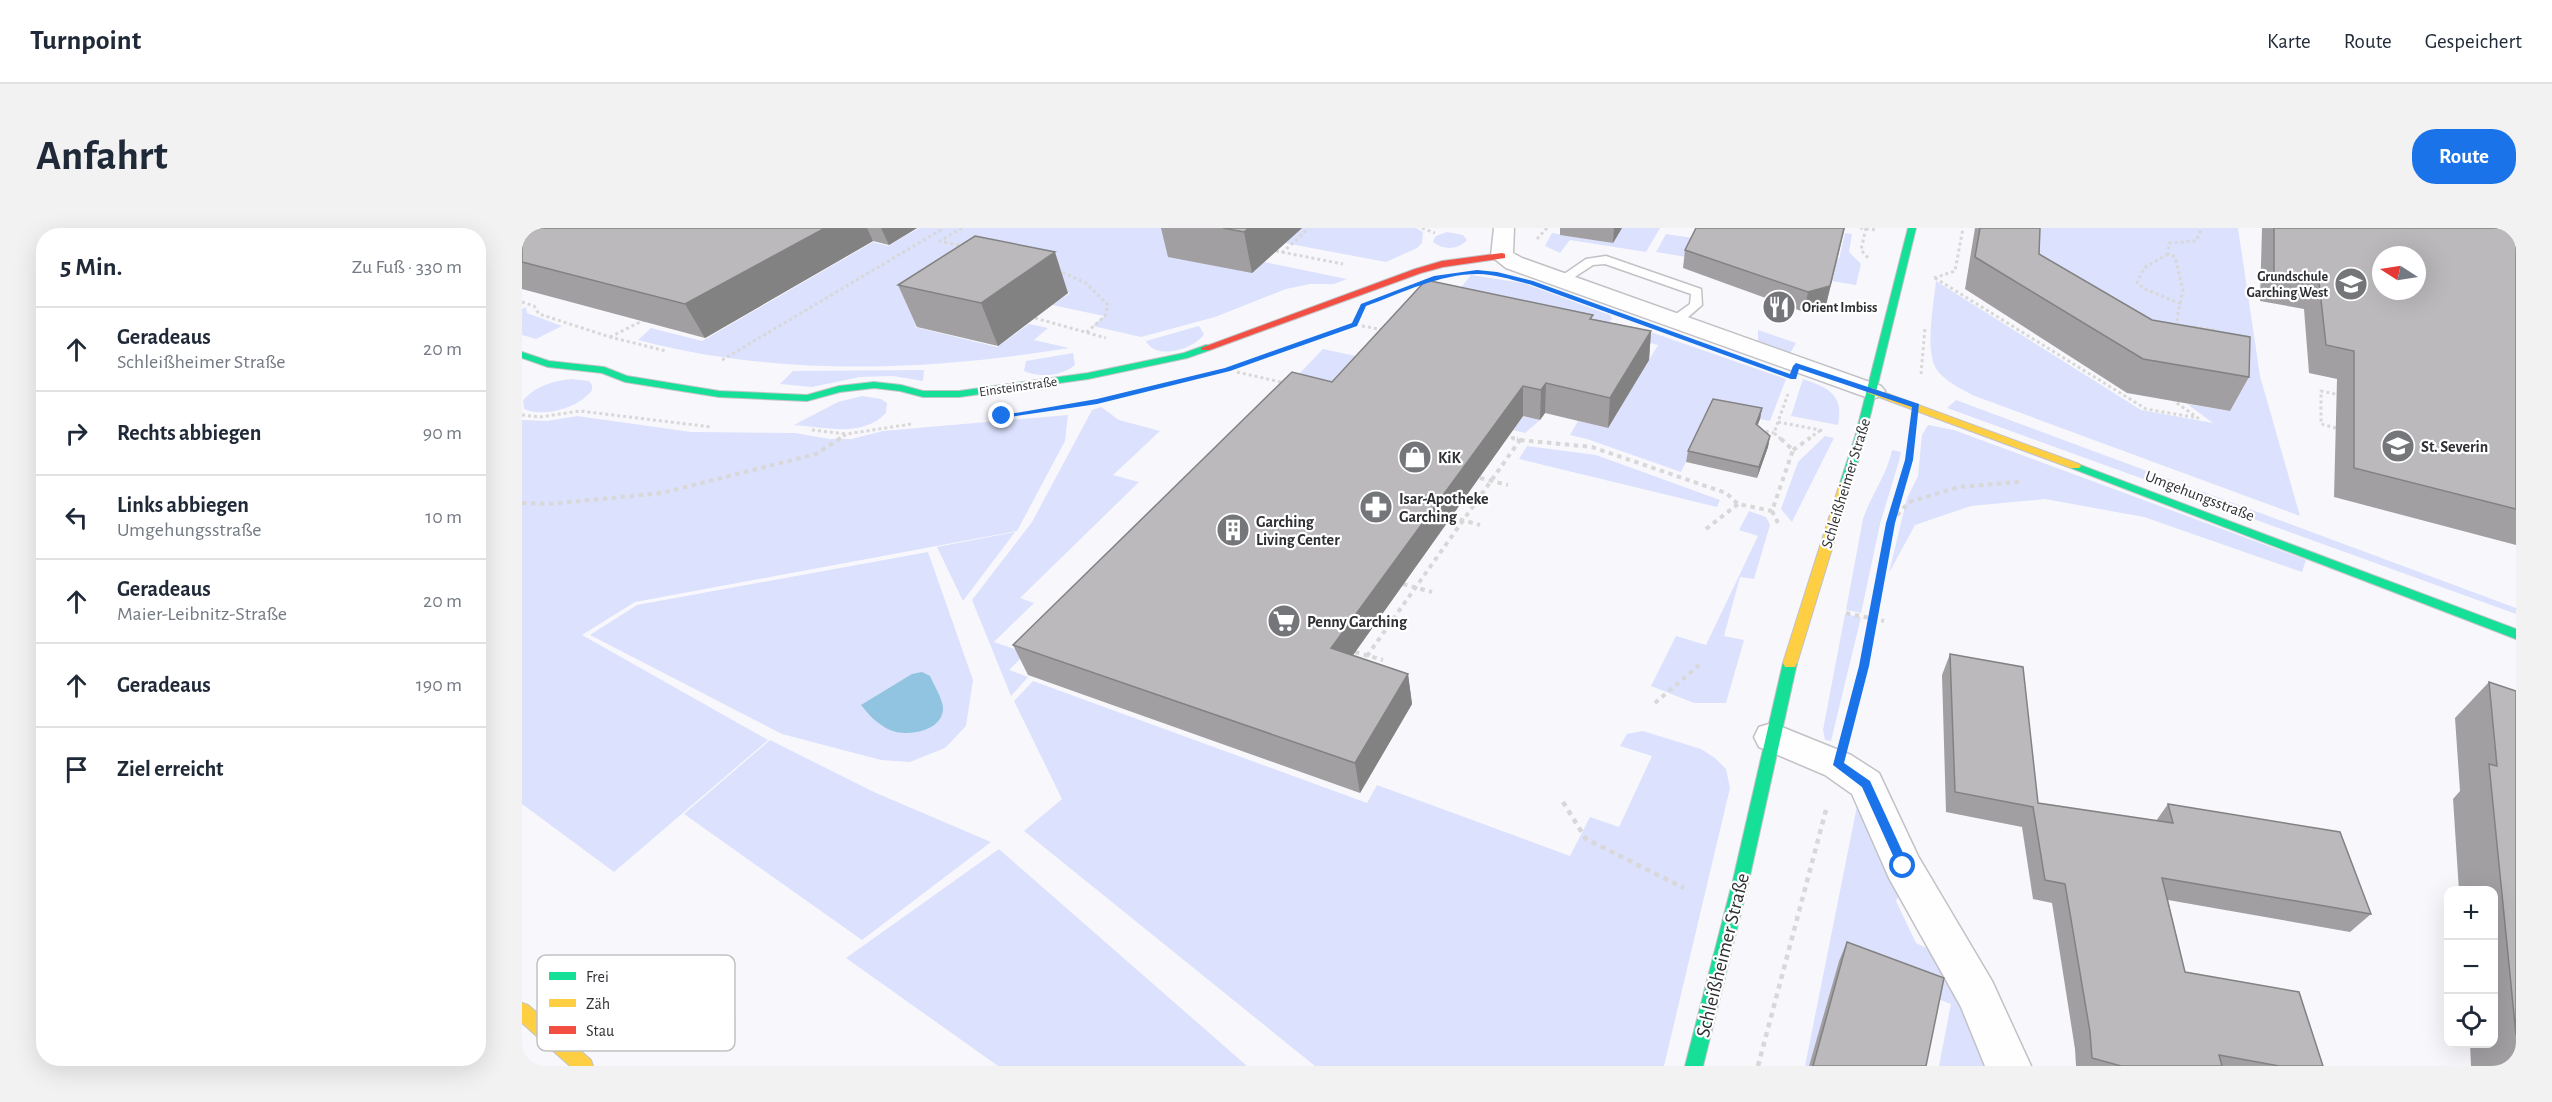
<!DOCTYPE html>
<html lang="de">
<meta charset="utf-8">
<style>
:root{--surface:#fff;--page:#f2f2f3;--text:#1f2937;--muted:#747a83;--line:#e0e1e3;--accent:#1a73e8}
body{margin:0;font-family:"Alegreya Sans",sans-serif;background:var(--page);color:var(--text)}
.controls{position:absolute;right:18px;bottom:18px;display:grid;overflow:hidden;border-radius:12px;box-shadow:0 6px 24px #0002}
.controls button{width:54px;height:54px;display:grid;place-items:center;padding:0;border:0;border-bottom:2px solid var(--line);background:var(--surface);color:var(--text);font:30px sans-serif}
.compass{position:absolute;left:1850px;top:18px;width:54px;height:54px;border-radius:50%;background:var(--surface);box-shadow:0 6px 24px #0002;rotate:282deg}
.stop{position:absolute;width:18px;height:18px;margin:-14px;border:4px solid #1a73e8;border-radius:50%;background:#fff}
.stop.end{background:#1a73e8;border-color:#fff;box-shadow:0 2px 6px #0008}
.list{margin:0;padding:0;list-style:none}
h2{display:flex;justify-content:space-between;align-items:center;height:78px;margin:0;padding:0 24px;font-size:26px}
h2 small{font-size:20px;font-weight:400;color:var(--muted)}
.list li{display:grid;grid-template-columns:39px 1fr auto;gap:18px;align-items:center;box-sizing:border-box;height:84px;padding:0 24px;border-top:2px solid var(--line)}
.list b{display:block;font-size:22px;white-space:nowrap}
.list p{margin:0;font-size:20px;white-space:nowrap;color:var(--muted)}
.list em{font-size:20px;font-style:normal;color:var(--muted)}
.icon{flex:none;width:33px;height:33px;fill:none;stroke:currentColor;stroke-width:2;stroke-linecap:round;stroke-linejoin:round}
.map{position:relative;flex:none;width:1994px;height:838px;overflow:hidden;border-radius:24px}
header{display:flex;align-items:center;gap:36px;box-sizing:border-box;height:84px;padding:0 30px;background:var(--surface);border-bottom:2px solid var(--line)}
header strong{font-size:28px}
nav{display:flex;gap:33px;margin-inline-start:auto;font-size:21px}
.intro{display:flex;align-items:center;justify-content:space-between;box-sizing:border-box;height:144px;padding:0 36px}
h1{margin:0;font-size:42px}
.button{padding:15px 27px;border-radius:24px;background:var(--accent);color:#fff;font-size:21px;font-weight:700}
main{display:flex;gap:36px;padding:0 36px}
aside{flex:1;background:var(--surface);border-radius:24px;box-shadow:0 6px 24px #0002}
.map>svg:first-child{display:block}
.green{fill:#dce1fd}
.water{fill:#90c4e0}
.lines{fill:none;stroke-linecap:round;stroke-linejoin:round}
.lane-casing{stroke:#c2c2c6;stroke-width:3}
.street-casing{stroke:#c2c2c6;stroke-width:3}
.fast-casing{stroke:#c2c2c6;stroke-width:2}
.slow-casing{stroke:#c2c2c6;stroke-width:2}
.jam-casing{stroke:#c2c2c6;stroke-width:2}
.path-far2{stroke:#d8d8d8;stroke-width:3;stroke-dasharray:3 3;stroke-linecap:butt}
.path-far1{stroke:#d8d8d8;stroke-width:4;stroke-dasharray:4.5 4.5;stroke-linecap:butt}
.path{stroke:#d8d8d8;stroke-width:4.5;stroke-dasharray:5 5;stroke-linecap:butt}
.lane{fill:#fefeff;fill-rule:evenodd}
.street{fill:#fefeff;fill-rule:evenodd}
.fast{fill:#16e098;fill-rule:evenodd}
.slow{fill:#ffcf43;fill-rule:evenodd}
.jam{fill:#f24e42;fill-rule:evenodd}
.wall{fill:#a19fa1}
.shaded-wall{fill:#838283}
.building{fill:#bbb9bb;stroke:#838283;stroke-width:1.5;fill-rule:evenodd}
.route{fill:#1a73e8}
.labels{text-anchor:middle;stroke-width:4.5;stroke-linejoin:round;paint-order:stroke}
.far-poi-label{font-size:14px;font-weight:bold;fill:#2f3034;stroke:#fff;text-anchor:end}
.far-street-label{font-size:14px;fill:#2f3034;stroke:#fff}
.poi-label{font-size:16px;font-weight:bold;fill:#2f3034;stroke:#fff;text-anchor:start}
.street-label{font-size:16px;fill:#2f3034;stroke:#fff}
.near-street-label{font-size:20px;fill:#2f3034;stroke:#fff}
.key{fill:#fff;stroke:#c1c1c2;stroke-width:1.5}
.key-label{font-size:16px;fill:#2f3034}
</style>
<header>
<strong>Turnpoint</strong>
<nav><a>Karte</a><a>Route</a><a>Gespeichert</a></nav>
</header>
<div class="intro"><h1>Anfahrt</h1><a class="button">Route</a></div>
<main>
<aside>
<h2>5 Min.<small>Zu Fuß · 330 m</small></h2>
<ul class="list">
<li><svg class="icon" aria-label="ahead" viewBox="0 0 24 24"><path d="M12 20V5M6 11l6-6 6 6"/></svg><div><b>Geradeaus</b><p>Schleißheimer Straße</p></div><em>20 m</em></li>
<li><svg class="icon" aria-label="right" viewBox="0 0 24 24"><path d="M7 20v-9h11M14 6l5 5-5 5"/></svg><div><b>Rechts abbiegen</b></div><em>90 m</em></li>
<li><svg class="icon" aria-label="left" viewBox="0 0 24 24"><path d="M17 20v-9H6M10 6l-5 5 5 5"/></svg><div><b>Links abbiegen</b><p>Umgehungsstraße</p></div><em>10 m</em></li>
<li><svg class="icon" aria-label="ahead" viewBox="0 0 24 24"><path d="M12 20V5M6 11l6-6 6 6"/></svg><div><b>Geradeaus</b><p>Maier-Leibnitz-Straße</p></div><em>20 m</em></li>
<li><svg class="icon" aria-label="ahead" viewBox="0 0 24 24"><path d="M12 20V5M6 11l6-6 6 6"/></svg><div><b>Geradeaus</b></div><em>190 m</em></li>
<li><svg class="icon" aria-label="arrive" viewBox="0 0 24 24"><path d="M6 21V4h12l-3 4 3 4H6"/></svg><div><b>Ziel erreicht</b></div></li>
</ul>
</aside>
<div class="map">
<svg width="1994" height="838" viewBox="0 0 1994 838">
<rect width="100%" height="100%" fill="#f8f8fc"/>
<g class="green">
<path d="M397,0H682L742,34L825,51L812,56H788L764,61L693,89L619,109L571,98L582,88L530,77L548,65L469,48L393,99L475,119L507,96L526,100L512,112L547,120C404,143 257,149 116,112L129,100L180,113L351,14L366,18Z"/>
<path d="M780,0H894L901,4L900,15L895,20L864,34L763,15Z"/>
<path d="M1100,0H1138L1124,24L1048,12L1038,25L1023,18L1030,5L1091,15Z"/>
<path d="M1508,0H1716L1738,148L1778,288L1450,167C1438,160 1423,153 1415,142C1402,124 1412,75 1414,53L1619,182L1691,195L1665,176L1708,183L1505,58Z"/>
<path d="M925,4L941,7L945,12C936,22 922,22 912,15L911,13L914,8Z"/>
<path d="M1323,5L1330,6L1327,24L1339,36L1334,57L1134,24L1144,6L1317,31Z"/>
<path d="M949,47L1001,55L1088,87L1090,91L992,186L1018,192L1003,205L774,149L801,121L955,154L924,78Z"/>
<path d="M4,79L5,85L40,98L14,111L0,107V81Z"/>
<path d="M677,98L682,106C673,121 633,133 624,113Z"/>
<path d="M1117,100L1264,151L1248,193L1189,182L1159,244L1065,211L1048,207L1056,193L1086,200L1136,117L1109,110Z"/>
<path d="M1236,102L1274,115L1267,127L1236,113Z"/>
<path d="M551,125L553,137C540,148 517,150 502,143L504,133Z"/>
<path d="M402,142L401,153L371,148L338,149L290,159L258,156L271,143Z"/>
<path d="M49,151L67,153L70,157V162C57,180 22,190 2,181L1,172C14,158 31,153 49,151Z"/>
<path d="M1281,151C1307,160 1322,167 1316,197L1269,188Z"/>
<path d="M340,168L359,171L365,175L364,185C340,210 303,199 272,197L316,174Z"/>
<path d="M1434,172L1994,380V386L1425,180Z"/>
<path d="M579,179L597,192L638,203L591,247L617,254L498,370L512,375L472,414L504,425L487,442L506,449L489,468L450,372L510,294L570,182Z"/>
<path d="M546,187L543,213L495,303L113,374L60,407L246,512L92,644L0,576V192L25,193L55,188L169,204L273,205L308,211H330L361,203Z"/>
<path d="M1406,197L1432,202L1784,332L1780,344L1622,289L1523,271L1449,278L1393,297L1367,345L1385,270L1396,248L1400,207Z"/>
<path d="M1303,208L1312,210L1270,294L1259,281L1276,234Z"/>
<path d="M1005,218L1074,227L1198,272L1195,279L997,231Z"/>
<path d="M1370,222L1379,224L1377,233L1358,296L1339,385L1324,382L1341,291C1349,267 1365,247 1370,222Z"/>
<path d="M1227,283L1244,289L1248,297L1232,351L1218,349L1202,408L1222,412L1204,475H1172L1129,458L1154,408L1184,417L1236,308L1217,302Z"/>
<path d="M493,304L441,373L415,319Z"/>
<path d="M406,324L451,452L444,498L423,520L388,534L359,532L260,506L68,407L115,377Z"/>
<path d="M1323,386L1339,389L1309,513L1303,512L1301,502Z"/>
<path d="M511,453L845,575L855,557L1048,628L1068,589L1097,599L1130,528L1098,518L1105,506L1121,503L1179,521L1193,530L1204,541L1208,560L1142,838H793L502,603L540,571L492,473Z"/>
<path d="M248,512L354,565L469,614L340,712L162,586Z"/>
<path d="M1336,573L1382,658L1374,673L1394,715L1415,725L1474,838H1417L1429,776L1317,733L1287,838H1283Z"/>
<path d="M477,621L725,838H476L324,730Z"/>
</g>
<path class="water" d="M400,444L408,448C412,457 420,470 421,479C422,504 384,509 368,502C355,496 348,488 339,477L390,446Z"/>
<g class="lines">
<defs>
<path id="lane" d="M1084,28L1179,61L1180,77L1157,97H1147L1146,94L1147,91L1168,76L1169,66L1083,36L1071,37L1042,56L1038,57L1032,53L1064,31Z"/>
<g id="street">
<path d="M972,0H992L991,25L1000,30L1359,158L1363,163L1359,168L1350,171L1341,168L984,40L969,28Z"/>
<path d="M1250,495L1329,527L1357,545L1396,628L1470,753L1509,838H1463L1439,779L1367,650L1330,566L1303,547L1237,519L1232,509L1237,499Z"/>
</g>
<g id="fast">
<path d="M1386,0H1394L1343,209L1330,255L1324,259L1318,255L1333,209Z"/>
<path d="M684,117L688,118V122L665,130L566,151L437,169H401L378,163L352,160L318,164L285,173L197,169L103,154L80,145L26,139L0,130V124L27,133L82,139L105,148L197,163L285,167L317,158L352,154L379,157L401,163H437L566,145L662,125Z"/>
<path d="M1553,235L1994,401V411L1549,240V236Z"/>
<path d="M1268,430L1275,435L1227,652L1181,838H1163L1211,652L1261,435Z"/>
</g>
<g id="slow">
<path d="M1350,160L1557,236L1559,238L1557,240H1549L1346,165V161Z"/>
<path d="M1324,251L1330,255L1275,435L1273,439H1263L1261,435L1318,255Z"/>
<path d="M0,775L6,777L69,832L71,838H48L0,795Z"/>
</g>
<path id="jam" d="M980,25L983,26V30L921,39L899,45L688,122H680L679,120L893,41L920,33Z"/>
</defs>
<use href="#lane" class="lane-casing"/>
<use href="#street" class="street-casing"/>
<use href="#fast" class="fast-casing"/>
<use href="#slow" class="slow-casing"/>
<use href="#jam" class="jam-casing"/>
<g class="path-far2">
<path d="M440,0L418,13L440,18"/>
<path d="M900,0L913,5"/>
<path d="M1338,0L1355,2"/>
<path d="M1344,0L1339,22L1347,31"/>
<path d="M1015,11L1025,0"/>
<path d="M754,23L821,36"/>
<path d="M760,25L787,0"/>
<path d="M1646,26L1622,40L1615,55L1623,61L1659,76"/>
<path d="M535,42L564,55L586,77L583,88L564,105"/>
<path d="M1412,50L1433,43L1441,0"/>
<path d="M1413,50L1624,181L1676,190L1652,173"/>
<path d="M0,74L12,78L17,86L88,109L144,123"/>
<path d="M513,90L584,110"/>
<path d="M840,98L862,102"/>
<path d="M1656,99L1655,90L1661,62L1653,29L1646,26L1647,15L1674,13L1680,0"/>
<path d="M1672,99L1693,102L1700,110C1688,117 1677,113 1667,104Z"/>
<path d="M88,109L124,91"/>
<path d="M200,132L422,0"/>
<path d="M715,144L763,155"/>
<path d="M1399,146L1403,100"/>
<path d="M0,187L18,189L58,183L189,199"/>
<path d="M1256,194L1303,203"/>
<path d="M1814,200L1799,196V163L1818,167"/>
<path d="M290,202L324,206"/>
<path d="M1238,202L1252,205"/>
<path d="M983,208L996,211"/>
<path d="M316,211L325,206L389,196"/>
<path d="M1259,211L1252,205L1266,166"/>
<path d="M1286,211L1299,202"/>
</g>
<g class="path-far1">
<path d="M998,212L1070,219L1204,265L1216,276L1250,283"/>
<path d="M1271,222L1288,210"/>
<path d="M958,250L986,257"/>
<path d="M0,275L27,276L140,265L294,226L319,210"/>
<path d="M929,289L958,297"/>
<path d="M1369,294L1387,274L1437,259L1497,254"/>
<path d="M1256,295L1250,283L1271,222L1258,210"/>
<path d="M1184,301L1216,276"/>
<path d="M881,356L910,364"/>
<path d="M1324,385L1362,393"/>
<path d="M833,424L861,432"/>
<path d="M845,428L998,212L990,210"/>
<path d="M1133,475L1177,437"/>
<path d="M1330,485C1346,422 1353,357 1368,295C1375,266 1386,239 1390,210"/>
</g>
<g class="path">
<path d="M1326,501L1331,483"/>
<path d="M1041,574L1064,611L1162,660"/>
<path d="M1236,838L1305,578"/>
</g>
<use href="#lane" class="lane"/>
<use href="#street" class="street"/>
<use href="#fast" class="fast"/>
<use href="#slow" class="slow"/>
<use href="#jam" class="jam"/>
</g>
<g class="wall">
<path d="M0,0H395L367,17L351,13L183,110L0,61Z"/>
<path d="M639,0H780L730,45L646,29Z"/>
<path d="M1038,0H1100L1091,15L1038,7Z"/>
<path d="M1174,0H1323L1304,77L1282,84L1161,40L1163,22Z"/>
<path d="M1453,0H1518L1517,26L1727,149L1708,183L1605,165L1443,61Z"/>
<path d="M1740,0H1994V317L1812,269L1815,151L1787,145L1782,81L1738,73Z"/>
<path d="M376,57L546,65L476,118L395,99Z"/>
<path d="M1071,91L1129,103L1127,132L1086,200L1023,185L1018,192L1001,188L831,427L886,446L890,476L838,565L506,447L491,417L810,154Z"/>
<path d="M1240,180L1238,191L1235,197L1248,208L1246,219L1235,250L1164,234L1166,223Z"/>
<path d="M1428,426L1516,575L1634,593L1646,576L1849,686L1828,704L1646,672L1663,744L1801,838H1554L1553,821L1530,675L1511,671L1500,599L1424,584L1420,447Z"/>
<path d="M1967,454L1994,463V838H1949L1948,816H1971V663H1937L1931,571L1938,563L1933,490Z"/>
<path d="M1325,714L1404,838H1287L1317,733Z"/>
</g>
<g class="shaded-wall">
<path d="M303,0H345L351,13L183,110L163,76Z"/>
<path d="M359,0H395L367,17Z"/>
<path d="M727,0H780L730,45L722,4Z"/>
<path d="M1092,0H1100L1091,15Z"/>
<path d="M1322,0L1304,77L1282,84L1286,64Z"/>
<path d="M533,24L546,65L476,118L459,75Z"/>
<path d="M1129,103L1127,132L1086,200L1088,170Z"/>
<path d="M1024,155L1023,185L1018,192L1019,162Z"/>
<path d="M1001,158V188L814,451L809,420Z"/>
<path d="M1240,180L1238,191L1232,207L1234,196Z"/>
<path d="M1248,208L1246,219L1235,250L1237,239Z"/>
<path d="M886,446L890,476L838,565L833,535Z"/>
</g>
<g class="building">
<path d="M0,0H303L163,76L0,34Z"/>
<path d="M701,0H727L722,4Z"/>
<path d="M1174,0H1322L1308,58L1286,64L1163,22Z"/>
<path d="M1458,0H1518L1517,26L1630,92L1728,109L1727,149L1621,131L1453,29Z"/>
<path d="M1752,0H1994V281L1832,240V123L1804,117L1797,54L1752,45ZM1859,27H1895V63H1859Z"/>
<path d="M453,8L533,24L459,75L376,57Z"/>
<path d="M904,52L1071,87L1068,91L1129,103L1088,170L1024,155L1019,162L1001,158L809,420L886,446L833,535L491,417L770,144L810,154Z"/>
<path d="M1191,171L1240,180L1234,196L1248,208L1237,239L1166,223Z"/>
<path d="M1428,426L1501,439L1516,575L1651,595L1646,576L1818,604L1849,686L1640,650L1663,744L1777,764L1801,838H1757L1697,827L1700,838H1599L1570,830L1568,804L1543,656L1523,652L1511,579L1433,564Z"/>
<path d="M1967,454L1994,463V807L1967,536L1975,538Z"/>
<path d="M1325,714L1422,750L1404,838H1291Z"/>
</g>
<path class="route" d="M955,42L975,44L1011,53L1268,146L1271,138L1274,135L1397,176L1391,232L1373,295L1347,438L1322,535L1348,553L1387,638L1385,641H1377L1340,559L1311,537L1337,438L1364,295L1383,232L1390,179L1277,141L1274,151H1269L1007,56C990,52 973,46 956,46C917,46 880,65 844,78L835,98L708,143L575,176L480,190L476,188L575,171L703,140L830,95L839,76L912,48Z"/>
<defs>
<symbol id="school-disc" viewBox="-11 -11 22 22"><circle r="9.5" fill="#75767a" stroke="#fff"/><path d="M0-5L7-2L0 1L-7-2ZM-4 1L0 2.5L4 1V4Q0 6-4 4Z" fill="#fff"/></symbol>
<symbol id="restaurant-disc" viewBox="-11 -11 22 22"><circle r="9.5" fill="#75767a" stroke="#fff"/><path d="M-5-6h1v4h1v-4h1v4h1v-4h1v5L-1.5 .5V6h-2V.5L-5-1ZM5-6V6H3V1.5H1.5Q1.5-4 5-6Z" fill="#fff"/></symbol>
<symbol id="shop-disc" viewBox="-11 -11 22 22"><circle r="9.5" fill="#75767a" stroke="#fff"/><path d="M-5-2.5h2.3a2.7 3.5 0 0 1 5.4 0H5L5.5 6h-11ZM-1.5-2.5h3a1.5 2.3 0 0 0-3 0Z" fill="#fff"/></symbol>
<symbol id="pharmacy-disc" viewBox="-11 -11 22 22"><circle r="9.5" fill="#75767a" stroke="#fff"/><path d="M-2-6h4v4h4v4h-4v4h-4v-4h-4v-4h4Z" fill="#fff"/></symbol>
<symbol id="building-disc" viewBox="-11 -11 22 22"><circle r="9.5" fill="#75767a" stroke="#fff"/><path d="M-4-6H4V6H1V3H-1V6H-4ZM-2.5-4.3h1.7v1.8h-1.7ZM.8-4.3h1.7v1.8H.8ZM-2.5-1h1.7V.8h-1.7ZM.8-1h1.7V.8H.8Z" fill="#fff"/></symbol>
<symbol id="supermarket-disc" viewBox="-11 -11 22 22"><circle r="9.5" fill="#75767a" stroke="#fff"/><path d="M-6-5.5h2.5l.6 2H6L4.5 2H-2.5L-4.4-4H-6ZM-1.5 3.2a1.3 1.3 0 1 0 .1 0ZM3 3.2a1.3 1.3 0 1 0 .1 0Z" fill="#fff"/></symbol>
</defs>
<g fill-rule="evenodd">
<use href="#school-disc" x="1810" y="37" width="38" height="38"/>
<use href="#restaurant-disc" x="1238" y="60" width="38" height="38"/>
<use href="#school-disc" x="1857" y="199" width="38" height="38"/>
<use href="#shop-disc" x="874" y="210" width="38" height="38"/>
<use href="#pharmacy-disc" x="835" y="260" width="38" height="38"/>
<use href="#building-disc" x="692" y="283" width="38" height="38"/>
<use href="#supermarket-disc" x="743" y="374" width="38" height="38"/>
</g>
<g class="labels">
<g class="far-poi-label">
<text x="1806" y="53">Grundschule<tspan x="1806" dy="16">Garching West</tspan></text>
<text x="1280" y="84" text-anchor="start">Orient Imbiss</text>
</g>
<g class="far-street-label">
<text transform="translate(496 158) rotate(-8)" y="5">Einsteinstraße</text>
</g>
<g class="poi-label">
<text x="1899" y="224">St. Severin</text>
<text x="916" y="235">KiK</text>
<text x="877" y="276">Isar-Apotheke<tspan x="877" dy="18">Garching</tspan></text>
<text x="734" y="299">Garching<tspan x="734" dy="18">Living Center</tspan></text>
<text x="785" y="399">Penny Garching</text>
</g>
<g class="street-label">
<text transform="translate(1323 255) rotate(-73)" y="6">Schleißheimer Straße</text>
<text transform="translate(1678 267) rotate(21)" y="6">Umgehungsstraße</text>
</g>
<g class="near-street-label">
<text transform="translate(1200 727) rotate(-76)" y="7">Schleißheimer Straße</text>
</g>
</g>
<rect x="15" y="727" width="198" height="96" rx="9" class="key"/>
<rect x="27" y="744" width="27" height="8" fill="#16e098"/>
<rect x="27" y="771" width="27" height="8" fill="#ffcf43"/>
<rect x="27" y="798" width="27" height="8" fill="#f24e42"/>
<g class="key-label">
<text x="64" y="754">Frei</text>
<text x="64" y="781">Zäh</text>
<text x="64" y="808">Stau</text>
</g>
</svg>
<div class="controls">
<button>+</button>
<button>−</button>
<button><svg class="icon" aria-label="locate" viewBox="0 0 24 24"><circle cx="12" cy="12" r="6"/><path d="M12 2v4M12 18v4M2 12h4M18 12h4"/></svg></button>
</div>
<svg class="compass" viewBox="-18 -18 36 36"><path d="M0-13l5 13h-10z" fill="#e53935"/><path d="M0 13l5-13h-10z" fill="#747a83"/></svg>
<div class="stop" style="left:1381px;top:638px"></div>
<div class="stop end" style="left:480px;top:188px"></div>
</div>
</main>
